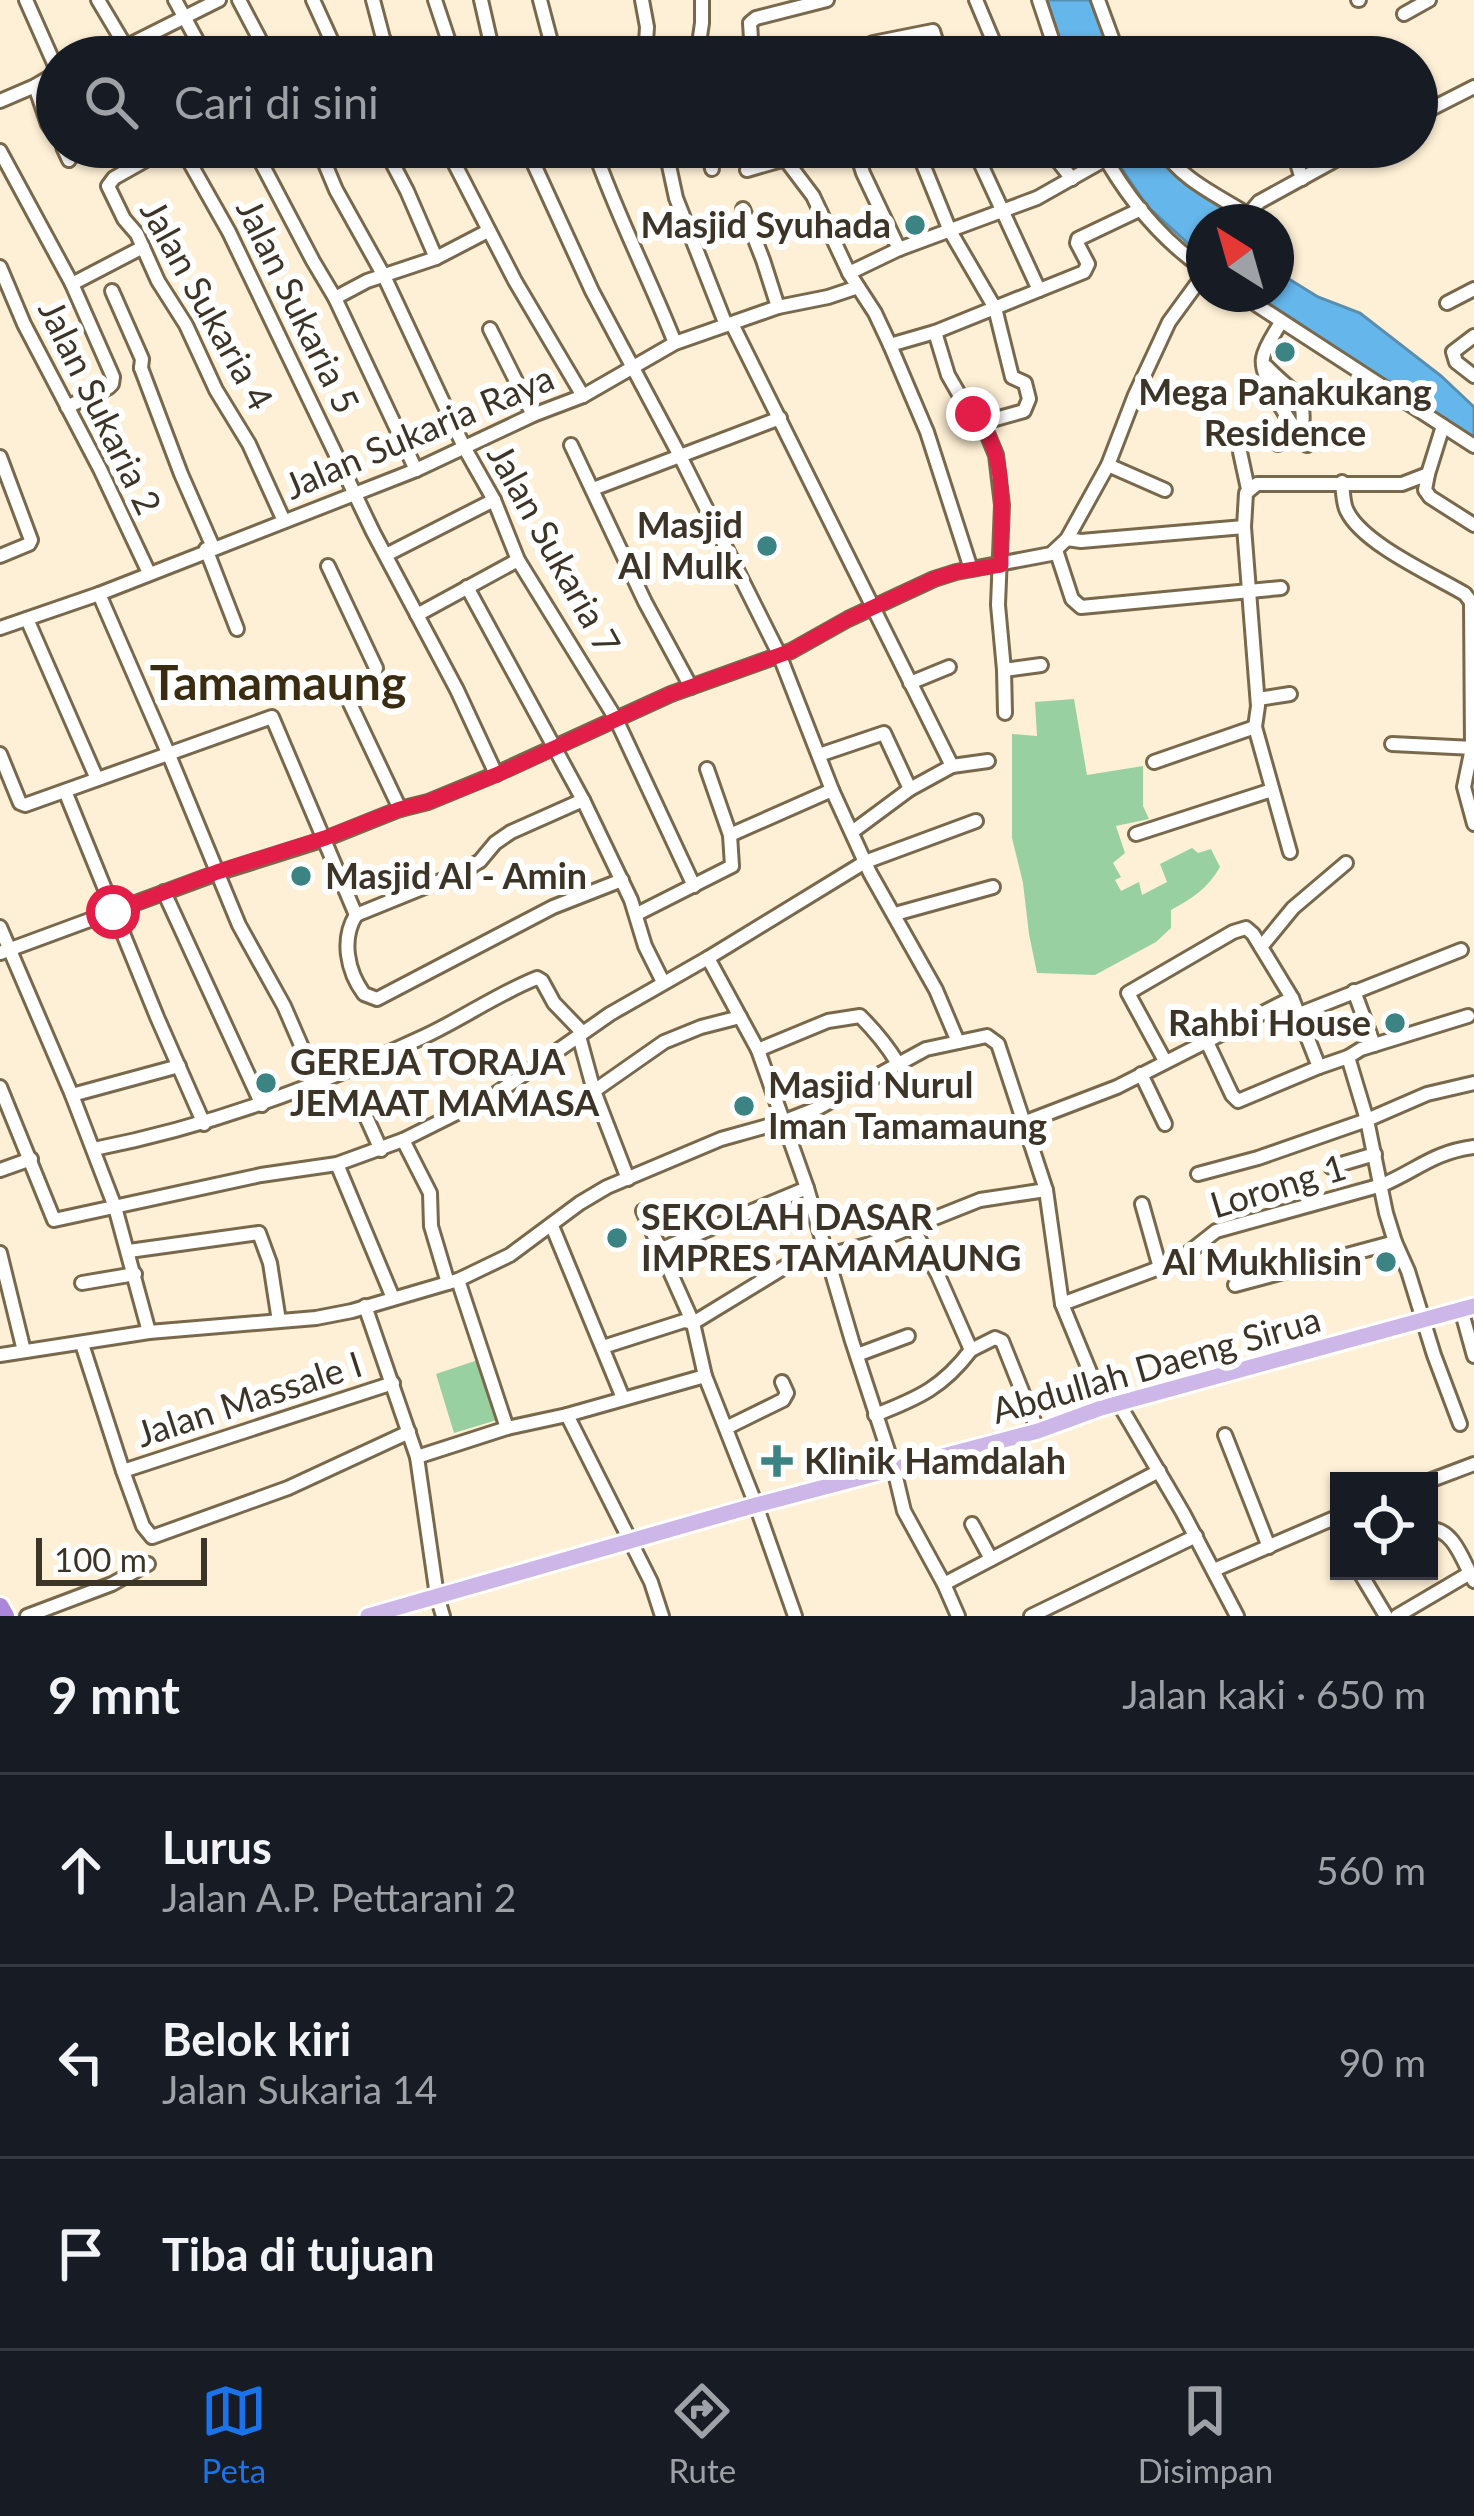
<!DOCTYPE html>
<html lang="id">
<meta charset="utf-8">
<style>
:root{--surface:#171b24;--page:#242831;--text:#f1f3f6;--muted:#9ea1a6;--line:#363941;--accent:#1a73e8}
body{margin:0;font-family:Lato,sans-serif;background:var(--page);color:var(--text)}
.controls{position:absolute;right:36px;bottom:36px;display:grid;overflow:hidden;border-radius:0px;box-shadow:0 3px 9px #0004}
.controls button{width:108px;height:108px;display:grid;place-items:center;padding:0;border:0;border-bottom:3px solid var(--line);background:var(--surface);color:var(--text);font:60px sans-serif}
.compass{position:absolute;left:1186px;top:204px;width:108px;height:108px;border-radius:50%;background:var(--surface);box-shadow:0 3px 9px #0004;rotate:323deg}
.scale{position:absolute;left:36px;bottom:30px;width:171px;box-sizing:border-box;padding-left:12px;border:6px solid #3b3427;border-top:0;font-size:33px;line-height:42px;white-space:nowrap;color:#3b3427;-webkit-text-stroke:9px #fff;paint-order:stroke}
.stop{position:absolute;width:36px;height:36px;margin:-27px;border:9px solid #e11d48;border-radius:50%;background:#fff}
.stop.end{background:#e11d48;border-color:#fff;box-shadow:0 3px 12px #0008}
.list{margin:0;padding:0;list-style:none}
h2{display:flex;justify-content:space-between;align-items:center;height:156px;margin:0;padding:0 48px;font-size:51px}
h2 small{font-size:39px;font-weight:400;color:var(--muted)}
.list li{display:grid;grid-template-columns:78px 1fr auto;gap:36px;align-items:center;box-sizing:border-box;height:192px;padding:0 48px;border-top:3px solid var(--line)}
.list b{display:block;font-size:45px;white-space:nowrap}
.list p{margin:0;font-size:39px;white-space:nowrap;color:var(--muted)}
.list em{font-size:39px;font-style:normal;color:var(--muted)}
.icon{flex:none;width:66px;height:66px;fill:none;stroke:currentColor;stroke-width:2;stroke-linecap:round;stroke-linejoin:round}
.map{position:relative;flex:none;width:1474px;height:1616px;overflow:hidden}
.search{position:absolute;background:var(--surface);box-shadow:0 3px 9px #0004;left:36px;right:36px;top:36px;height:132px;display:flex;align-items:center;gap:30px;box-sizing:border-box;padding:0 42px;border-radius:66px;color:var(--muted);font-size:45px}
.sheet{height:732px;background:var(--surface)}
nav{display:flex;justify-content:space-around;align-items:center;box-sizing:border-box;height:168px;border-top:3px solid var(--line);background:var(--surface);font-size:33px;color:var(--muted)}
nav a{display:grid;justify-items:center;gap:6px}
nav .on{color:var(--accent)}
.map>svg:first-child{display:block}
.green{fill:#99d0a1}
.water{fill:#65b6eb;stroke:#588fb0;stroke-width:3}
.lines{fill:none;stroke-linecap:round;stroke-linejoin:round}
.minor-casing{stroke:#78684c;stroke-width:18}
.major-casing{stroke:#fff;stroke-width:21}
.highway-casing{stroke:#fff;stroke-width:24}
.minor{stroke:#fff;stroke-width:12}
.major{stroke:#cdb7e9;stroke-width:15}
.highway{stroke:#ab87db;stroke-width:18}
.route{stroke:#e11d48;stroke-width:15}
.poi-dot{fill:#3b8483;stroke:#fff;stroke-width:4.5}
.labels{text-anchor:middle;stroke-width:12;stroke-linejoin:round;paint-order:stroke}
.poi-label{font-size:36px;font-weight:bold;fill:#3b3427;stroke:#fff;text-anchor:start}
.street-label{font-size:36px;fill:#3b3427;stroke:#fff}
.district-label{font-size:48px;font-weight:bold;fill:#3a2c10;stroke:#fff}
</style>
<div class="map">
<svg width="1474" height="1616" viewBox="0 0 1474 1616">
<rect width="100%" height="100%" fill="#fef0d6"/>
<g class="green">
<path d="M1074,699L1087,775L1143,766V806L1149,819L1116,826L1125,853L1113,863L1121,877L1115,880L1121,891L1139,882L1142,895L1167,882L1160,864L1192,848L1198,853L1211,849L1220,867C1208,888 1192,899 1171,910V928L1156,942L1095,975L1037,973L1029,934L1023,883L1012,838V734L1037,736L1035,702Z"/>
<path d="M478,1360L497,1420L454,1433L436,1374Z"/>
</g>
<g class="water">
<path d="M1047,0H1092L1112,57H1065Z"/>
<path d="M1107,147H1156L1184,182L1236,216L1231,222H1204V258L1147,206Z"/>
<path d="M1276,271L1318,297L1360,313L1441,376L1474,407V440L1255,294H1276Z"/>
</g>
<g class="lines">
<defs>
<g id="minor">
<path d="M26,0L57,70"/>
<path d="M98,0L132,57"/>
<path d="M175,0L206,57"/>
<path d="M239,0L269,57"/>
<path d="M313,0L339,57"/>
<path d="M373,0L383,38L394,57"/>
<path d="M435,0L454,57"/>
<path d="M481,0L494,57"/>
<path d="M540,0L555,57"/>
<path d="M642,0L647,27L645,57"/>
<path d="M976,0L1000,57"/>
<path d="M1039,0L1058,57"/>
<path d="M1098,0L1119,57"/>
<path d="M1358,0H1359"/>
<path d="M1404,14L1429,0"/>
<path d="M105,57L219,0"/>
<path d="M697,57L702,23V0"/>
<path d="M759,57L751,39L750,23L756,18L827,0"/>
<path d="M828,57L840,56L873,43L933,31L941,57"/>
<path d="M35,86L48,124L57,137"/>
<path d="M0,101L35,86L57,73"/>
<path d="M1417,116L1474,87"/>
<path d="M63,147L69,160"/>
<path d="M169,147L114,178L108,186L124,219L137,234L158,281L186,325L216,390L249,444L284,521"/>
<path d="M181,147L229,232L373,532L457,690L496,774"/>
<path d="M253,147L313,261L335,298L416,470"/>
<path d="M318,147L336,190L384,276L464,447L494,500L518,560L616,719L694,886"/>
<path d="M384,147L407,191L436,258"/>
<path d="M446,147L515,281L583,396"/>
<path d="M526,147L592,291L680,456L779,654L832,790L870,873L936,990L958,1042"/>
<path d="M593,147C616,214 649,277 675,343"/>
<path d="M665,147L676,198L726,325"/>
<path d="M708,147L712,169"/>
<path d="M783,147L785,159L813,196L849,273L875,313L890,345L927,432L971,569"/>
<path d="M855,147L863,173L899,249"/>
<path d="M916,147L950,231L995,308L1012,377L1025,383L1029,399L1024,411L981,423"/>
<path d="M973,147L1039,290"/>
<path d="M1047,147L1072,179"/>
<path d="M1099,147C1125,195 1159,238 1204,269"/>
<path d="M1161,147C1180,179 1217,195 1247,214"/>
<path d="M1292,147L1302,179"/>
<path d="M0,151L72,284L113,377L112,384L109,387L67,407"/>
<path d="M747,170L785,159"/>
<path d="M743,209L763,260L778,307"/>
<path d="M1242,222L1259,202L1359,147"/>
<path d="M0,267L24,324L100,469L149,573"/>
<path d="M849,273L899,249L1037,198L1106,159"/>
<path d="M72,284L143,247"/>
<path d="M112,291L142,359L141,368"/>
<path d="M1240,294L1474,446"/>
<path d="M335,298L367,281L436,258L488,231"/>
<path d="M1447,303L1474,289"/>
<path d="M1281,322C1275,333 1265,346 1263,358C1259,379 1294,428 1307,445"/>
<path d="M732,324L952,766L910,789L852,832"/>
<path d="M490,329L533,415"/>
<path d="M935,332L948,375L967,408L984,426L996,455L1002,505L998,605L1004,670L1005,713"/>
<path d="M1474,336L1453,352L1456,362L1474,376"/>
<path d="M890,345L935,332L1084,272L1088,264L1077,243L1078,239L1141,209"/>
<path d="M1267,367C1294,396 1308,391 1301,437L1278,444"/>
<path d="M141,368L181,474L213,547"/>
<path d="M571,445L645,602L691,687"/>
<path d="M1240,452L1248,489"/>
<path d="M0,457L31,540L29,544L0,556"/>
<path d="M1108,465L1165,490"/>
<path d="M1428,474L1443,426"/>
<path d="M1342,482C1343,491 1343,504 1347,511C1363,544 1433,575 1465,594L1471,602L1472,748L1464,787L1474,824"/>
<path d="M593,489L780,418"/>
<path d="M1244,527L1258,706L1255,727L1290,852"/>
<path d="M1067,539L1081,541L1244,527L1246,493L1257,484H1402L1428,474L1425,490L1430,497L1474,525"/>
<path d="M206,549L237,629"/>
<path d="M1056,550L1072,599L1081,607L1281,588"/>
<path d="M386,555L494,500"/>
<path d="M328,566L376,668L373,677L350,687L346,695L400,809"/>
<path d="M467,587L583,800L631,900L645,946L663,982"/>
<path d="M99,594L169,755L239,925L284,1006L317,1082"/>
<path d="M417,615L518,560"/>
<path d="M27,619L97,779"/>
<path d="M0,628L99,594L416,470L533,415L583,396L675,343L778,307L828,297L858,287"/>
<path d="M1004,670L1041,665"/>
<path d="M910,683L949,667"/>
<path d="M1258,699L1290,694"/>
<path d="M1392,744L1474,748"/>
<path d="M0,754L20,803L25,805L272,717L356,915L462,872L480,861L495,843L511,832L583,800"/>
<path d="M819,755L884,733L910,789"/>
<path d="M1154,762L1255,727"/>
<path d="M952,766L988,761"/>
<path d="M65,791L157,1017L204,1124"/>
<path d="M1136,834L1272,790"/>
<path d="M730,835L832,790"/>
<path d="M164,892L262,1105"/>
<path d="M637,914L732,866L730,835L707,769"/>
<path d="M895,914L993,887"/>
<path d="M356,915C341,939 347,971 364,994L377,999L553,907L622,880"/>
<path d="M0,927L72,1095L115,1207L149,1332"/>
<path d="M1261,947L1293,908L1346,863"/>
<path d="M0,953L217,873L325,839L400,809L428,802L496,774L671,694L791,651L848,619L934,579L956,572L1051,554L1067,539L1108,465L1135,395L1169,322L1204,274"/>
<path d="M708,958L758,1050L807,1188L852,1341L894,1469L904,1511L944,1584L958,1616"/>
<path d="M1354,991L1374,1045"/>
<path d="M1299,1014L1461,950"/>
<path d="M579,1036L594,1091L628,1179"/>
<path d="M758,1050L828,1021L860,1016C874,1030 886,1044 897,1062"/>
<path d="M1348,1057L1367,1120L1386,1213L1395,1242L1408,1271L1434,1355L1460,1424"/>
<path d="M1165,1061L1128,993L1233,932L1246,928L1253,934L1292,998L1319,1067L1238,1101L1232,1095L1207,1042"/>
<path d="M1319,1067L1348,1057L1361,1049L1468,1016"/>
<path d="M1141,1074L1165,1124"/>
<path d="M0,1087L54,1220L261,1175L337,1164L403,1140L497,1093L610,1014L708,958L865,862L976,821"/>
<path d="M594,1091L664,1042L701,1027L740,1017"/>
<path d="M72,1095L179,1066"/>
<path d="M359,1101L381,1150"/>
<path d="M1023,1123L1117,1087L1292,998"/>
<path d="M403,1140L430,1193L431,1226L448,1283"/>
<path d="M94,1149C211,1126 315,1087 423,1037C462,1019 497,994 537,978L542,981L554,1003L582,1032"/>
<path d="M337,1164L393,1298"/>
<path d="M1331,1167L1375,1154"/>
<path d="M0,1170L31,1159"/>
<path d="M1198,1174L1258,1158L1367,1120L1427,1094L1474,1083"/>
<path d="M1142,1204L1160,1268"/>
<path d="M643,1211L693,1323L705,1376L756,1505L795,1616"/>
<path d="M552,1226L623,1398"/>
<path d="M912,1226L938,1275L971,1350L995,1338L1002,1341L1038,1431"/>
<path d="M659,1250L807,1188"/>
<path d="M129,1251L259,1233L270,1263L279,1321"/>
<path d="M0,1253L24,1351"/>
<path d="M458,1280L507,1428"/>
<path d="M82,1283L135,1274"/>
<path d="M1235,1285L1395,1242"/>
<path d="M1062,1304L1178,1261L1216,1231L1382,1185C1417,1170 1434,1152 1474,1147"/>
<path d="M365,1306L417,1457L437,1596L443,1616"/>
<path d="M1461,1309L1474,1356"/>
<path d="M82,1344L123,1471L143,1526L152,1537L288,1488L409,1432"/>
<path d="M603,1347L684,1321L693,1323L788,1265L867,1245L980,1200L1046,1190"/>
<path d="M0,1355L149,1332L316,1318L352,1311L458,1280L510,1255L580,1203L607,1187L721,1139L782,1122L818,1108L926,1049L987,1036L998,1044L1046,1190L1062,1304L1090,1372L1101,1408"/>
<path d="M857,1355L908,1336"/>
<path d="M1119,1404L1183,1513L1237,1616"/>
<path d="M567,1415L651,1582L662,1616"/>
<path d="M875,1415C919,1398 943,1387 971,1350"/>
<path d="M726,1428L783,1400L787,1393L782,1382"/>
<path d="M1225,1435L1269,1547"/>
<path d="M417,1457L507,1428L567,1415L705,1376"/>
<path d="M123,1471L393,1383"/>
<path d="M1429,1481L1474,1464"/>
<path d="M972,1524L991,1559"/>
<path d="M1429,1529C1454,1528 1463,1562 1474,1581"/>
<path d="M1214,1570L1339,1516"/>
<path d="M1359,1571L1386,1616"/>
<path d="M944,1584L1159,1471"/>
<path d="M27,1616L112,1584L148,1564"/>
<path d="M1031,1616L1196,1536"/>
<path d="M1397,1616L1470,1573"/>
</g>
<path id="major" d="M368,1616L756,1505L1038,1431L1101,1408L1474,1306"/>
<path id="highway" d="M0,1607L5,1616"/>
</defs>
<use href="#minor" class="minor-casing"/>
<use href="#major" class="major-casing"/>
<use href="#highway" class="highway-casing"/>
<use href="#minor" class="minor"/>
<use href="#major" class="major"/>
<use href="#highway" class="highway"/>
</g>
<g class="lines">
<path class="route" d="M113,912L217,872L325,838L400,809L428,802L496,775L671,694L791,651L848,619L934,579L956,572L1001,565C1000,514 1011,454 973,414"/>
</g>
<g class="poi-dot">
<circle cx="915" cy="225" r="12"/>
<circle cx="1285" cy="352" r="12"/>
<circle cx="767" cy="546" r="12"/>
<circle cx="301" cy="876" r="12"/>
<circle cx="1395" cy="1023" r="12"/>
<circle cx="266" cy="1083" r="12"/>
<circle cx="744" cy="1106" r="12"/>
<circle cx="617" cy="1238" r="12"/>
<circle cx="1386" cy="1262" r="12"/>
<path d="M771 1443h12v12h12v12h-12v12h-12v-12h-12v-12h12z"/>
</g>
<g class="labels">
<g class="poi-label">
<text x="891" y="238" text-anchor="end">Masjid Syuhada</text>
<text x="1285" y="405" text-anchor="middle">Mega Panakukang<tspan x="1285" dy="41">Residence</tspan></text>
<text x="743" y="538" text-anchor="end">Masjid<tspan x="743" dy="41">Al Mulk</tspan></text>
<text x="325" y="889">Masjid Al - Amin</text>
<text x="1371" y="1036" text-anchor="end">Rahbi House</text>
<text x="290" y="1075">GEREJA TORAJA<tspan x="290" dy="41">JEMAAT MAMASA</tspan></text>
<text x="768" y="1098">Masjid Nurul<tspan x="768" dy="41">Iman Tamamaung</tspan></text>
<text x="641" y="1230">SEKOLAH DASAR<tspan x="641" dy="41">IMPRES TAMAMAUNG</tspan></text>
<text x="1362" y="1275" text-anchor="end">Al Mukhlisin</text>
<text x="804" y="1474">Klinik Hamdalah</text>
</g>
<g class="street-label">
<text transform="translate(207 305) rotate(61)" y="13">Jalan Sukaria 4</text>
<text transform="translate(298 306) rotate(64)" y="13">Jalan Sukaria 5</text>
<text transform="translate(100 407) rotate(64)" y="13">Jalan Sukaria 2</text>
<text transform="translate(419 432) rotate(-23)" y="13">Jalan Sukaria Raya</text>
<text transform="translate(554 549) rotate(61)" y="13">Jalan Sukaria 7</text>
<text transform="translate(1278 1186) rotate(-17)" y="13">Lorong 1</text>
<text transform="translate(1156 1365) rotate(-16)" y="13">Abdullah Daeng Sirua</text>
<text transform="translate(249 1399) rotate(-18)" y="13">Jalan Massale I</text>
</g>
<g class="district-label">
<text x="278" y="700">Tamamaung</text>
</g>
</g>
</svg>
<div class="controls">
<button><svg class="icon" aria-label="locate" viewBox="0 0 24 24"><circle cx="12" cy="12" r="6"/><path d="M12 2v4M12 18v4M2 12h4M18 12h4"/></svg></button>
</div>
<svg class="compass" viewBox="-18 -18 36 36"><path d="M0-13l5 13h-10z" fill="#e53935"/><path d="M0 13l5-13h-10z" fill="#9ea1a6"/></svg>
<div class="scale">100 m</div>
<div class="stop" style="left:113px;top:912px"></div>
<div class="stop end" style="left:973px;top:414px"></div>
<div class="search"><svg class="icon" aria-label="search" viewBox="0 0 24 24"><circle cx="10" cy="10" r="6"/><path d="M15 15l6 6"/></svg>Cari di sini</div>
</div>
<section class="sheet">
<h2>9 mnt<small>Jalan kaki · 650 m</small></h2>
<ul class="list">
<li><svg class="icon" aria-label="ahead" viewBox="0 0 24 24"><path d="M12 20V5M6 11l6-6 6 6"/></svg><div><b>Lurus</b><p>Jalan A.P. Pettarani 2</p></div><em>560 m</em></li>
<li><svg class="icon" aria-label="left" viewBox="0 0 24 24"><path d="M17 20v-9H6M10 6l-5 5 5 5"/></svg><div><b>Belok kiri</b><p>Jalan Sukaria 14</p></div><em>90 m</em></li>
<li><svg class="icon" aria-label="arrive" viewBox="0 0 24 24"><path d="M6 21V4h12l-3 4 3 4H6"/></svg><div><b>Tiba di tujuan</b></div></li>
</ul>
</section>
<nav>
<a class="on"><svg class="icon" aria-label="map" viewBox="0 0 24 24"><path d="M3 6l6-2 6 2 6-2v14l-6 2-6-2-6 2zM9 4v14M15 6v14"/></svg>Peta</a>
<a><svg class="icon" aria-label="directions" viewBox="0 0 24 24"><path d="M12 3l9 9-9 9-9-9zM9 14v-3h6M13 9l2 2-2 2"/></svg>Rute</a>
<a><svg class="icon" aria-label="saved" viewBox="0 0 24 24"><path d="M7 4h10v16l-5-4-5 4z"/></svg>Disimpan</a>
</nav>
